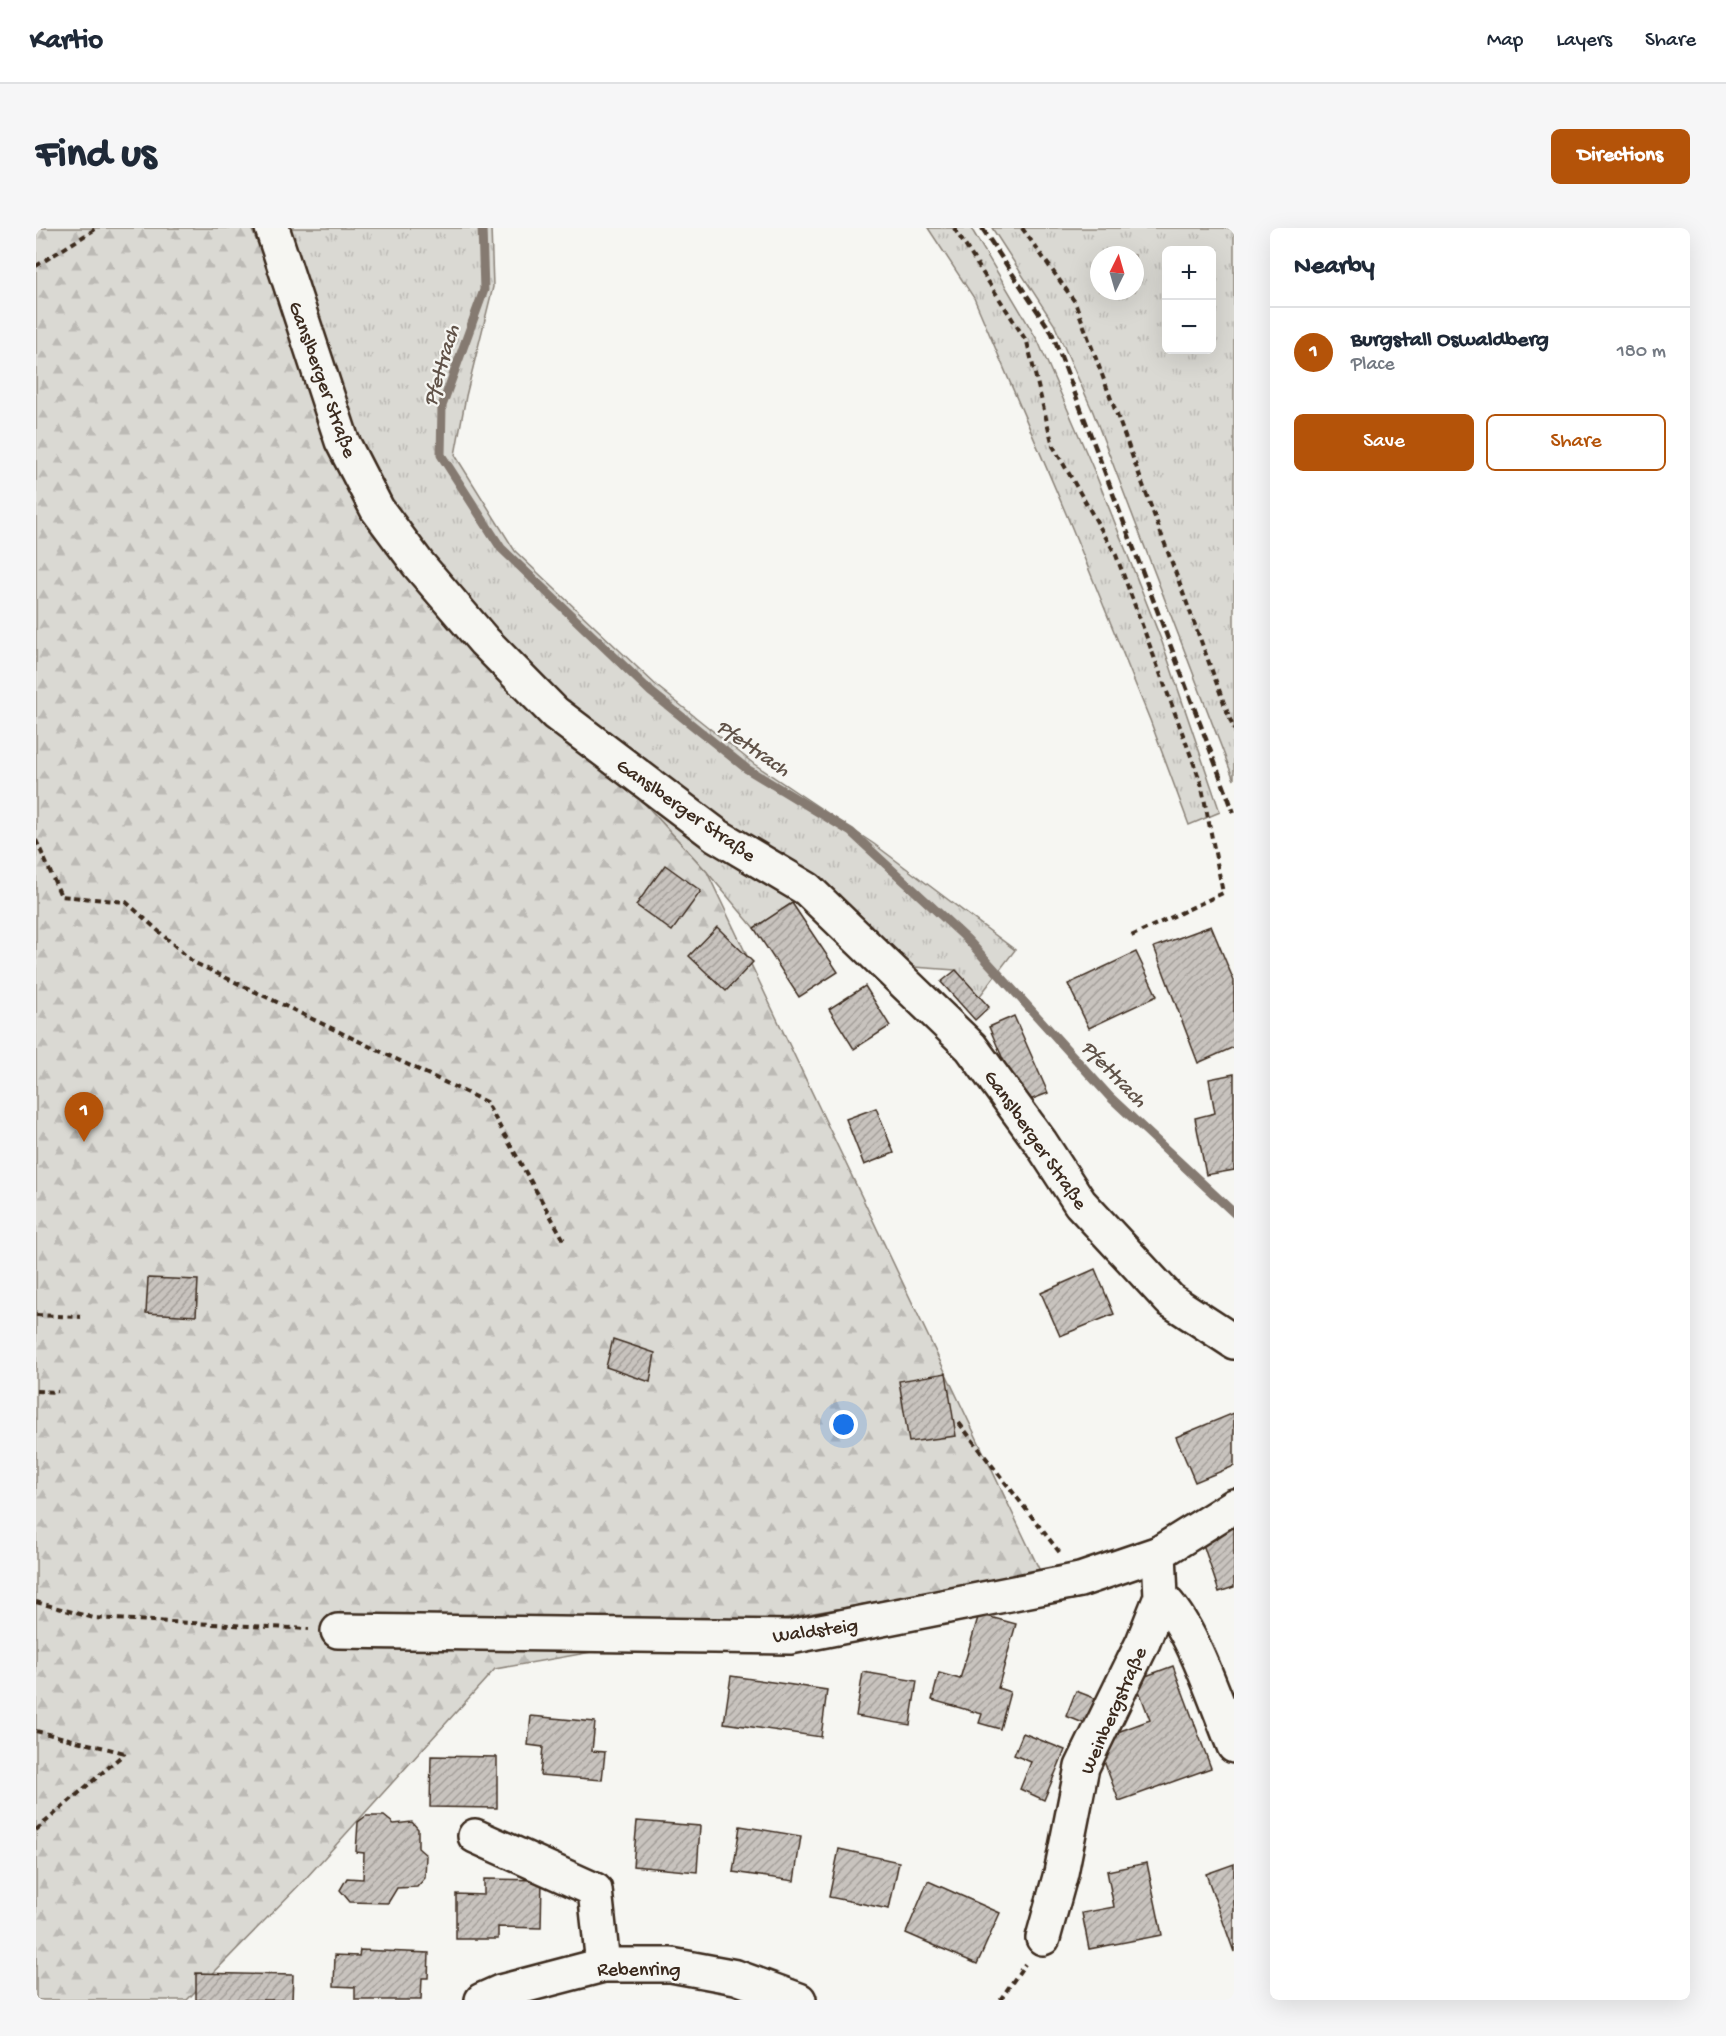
<!DOCTYPE html>
<meta charset="utf-8">
<style>
:root{--surface:#fff;--page:#f6f6f7;--text:#1f2937;--muted:#747a83;--line:#e0e1e3;--accent:#b45309}
body{margin:0;font-family:"Gochi Hand",sans-serif;background:var(--page);color:var(--text)}
.controls{position:absolute;right:18px;top:18px;display:grid;overflow:hidden;border-radius:9px;box-shadow:0 6px 24px #0002}
.controls button{width:54px;height:54px;display:grid;place-items:center;padding:0;border:0;border-bottom:2px solid var(--line);background:var(--surface);color:var(--text);font:30px sans-serif}
.compass{position:absolute;left:1054px;top:18px;width:54px;height:54px;border-radius:50%;background:var(--surface);box-shadow:0 6px 24px #0002;rotate:5deg}
.you{position:absolute;left:808px;top:1197px;width:21px;height:21px;margin:-15px;border:4px solid #fff;border-radius:50%;background:#1a73e8;box-shadow:0 0 0 9px #1a73e833}
.badge{display:grid;place-items:center;width:39px;height:39px;border-radius:50%;background:var(--accent);color:#fff;font-size:20px;font-weight:700}
.pin{position:absolute;translate:-50% -50px;filter:drop-shadow(0 2px 3px #0008)}
.pin::after{content:'';position:absolute;top:32px;width:21px;height:18px;background:inherit;clip-path:polygon(0 0,100% 0,50% 100%)}
.list{margin:0;padding:0;list-style:none}
h2{display:flex;justify-content:space-between;align-items:center;height:78px;margin:0;padding:0 24px;font-size:26px}
h2 small{font-size:20px;font-weight:400;color:var(--muted)}
.list li{display:grid;grid-template-columns:39px 1fr auto;gap:18px;align-items:center;box-sizing:border-box;height:90px;padding:0 24px;border-top:2px solid var(--line)}
.list b{display:block;font-size:22px;white-space:nowrap}
.list p{margin:0;font-size:20px;white-space:nowrap;color:var(--muted)}
.list em{font-size:20px;font-style:normal;color:var(--muted)}
.actions{display:flex;gap:12px;padding:18px 24px}
.actions a{flex:1;padding:14px 0;border:2px solid var(--accent);border-radius:9px;text-align:center;font-size:21px;color:var(--accent)}
.actions .main{background:var(--accent);color:#fff}
.map{position:relative;flex:none;width:1198px;height:1772px;overflow:hidden;border-radius:9px}
header{display:flex;align-items:center;gap:36px;box-sizing:border-box;height:84px;padding:0 30px;background:var(--surface);border-bottom:2px solid var(--line)}
header strong{font-size:28px}
nav{display:flex;gap:33px;margin-inline-start:auto;font-size:21px}
.intro{display:flex;align-items:center;justify-content:space-between;box-sizing:border-box;height:144px;padding:0 36px}
h1{margin:0;font-size:42px}
.button{padding:15px 27px;border-radius:9px;background:var(--accent);color:#fff;font-size:21px;font-weight:700}
main{display:flex;gap:36px;padding:0 36px}
aside{flex:1;background:var(--surface);border-radius:9px;box-shadow:0 6px 24px #0002}
.map>svg:first-child{display:block}
.grass{fill:url(#grass-tufts);stroke:#8a8278;stroke-width:1.5;fill-rule:evenodd}
.forest{fill:url(#forest-firs);stroke:#8a8278;stroke-width:1.5}
.lines{fill:none;stroke-linecap:round;stroke-linejoin:round}
.stream{stroke:#857a71;stroke-width:9}
.building{fill:url(#building-hatch);stroke:#3b2a1e;stroke-width:1.5}
.minor-casing{stroke:#3b2a1e;stroke-width:38}
.path{stroke:#3b2a1e;stroke-width:4;stroke-dasharray:6 4.5;stroke-linecap:butt}
.minor{stroke:#f6f6f2;stroke-width:33}
.rail{stroke:#3b2a1e;stroke-width:4.5;stroke-dasharray:9 4.5;stroke-linecap:butt}
.labels{text-anchor:middle;stroke-width:4.5;stroke-linejoin:round;paint-order:stroke}
.street-label{font-size:20px;fill:#3b2a1e;stroke:#f6f6f2}
.water-label{font-size:21px;font-style:italic;fill:#605248;stroke:#f6f6f2}
</style>
<header>
<strong>Kartio</strong>
<nav><a>Map</a><a>Layers</a><a>Share</a></nav>
</header>
<div class="intro"><h1>Find us</h1><a class="button">Directions</a></div>
<main>
<div class="map">
<svg width="1198" height="1772" viewBox="0 0 1198 1772">
<defs>
<pattern id="grass-tufts" width="24" height="20" patternUnits="userSpaceOnUse" patternTransform="scale(1.5)"><rect width="24" height="20" fill="#dad9d3"/><path d="M3 7l-1-3M5 7V3M7 7l1-3M15 17l-1-3M17 17v-4M19 17l1-3" fill="none" stroke="#bcbab5"/></pattern>
<pattern id="forest-firs" width="22" height="20" patternUnits="userSpaceOnUse" patternTransform="scale(1.5)"><rect width="22" height="20" fill="#dad9d3"/><path d="M5 1l3.5 6h-7zM16 11l3.5 6h-7z" fill="#bcbab5"/></pattern>
<pattern id="building-hatch" width="6" height="6" patternUnits="userSpaceOnUse" patternTransform="scale(1.5)"><rect width="6" height="6" fill="#c8c3be"/><path d="M-1 1l2-2M0 6l6-6M5 7l2-2" fill="none" stroke="#a49f9a"/></pattern>
</defs>
<rect width="100%" height="100%" fill="#f6f6f2"/>
<filter id="ink" filterUnits="userSpaceOnUse"><feTurbulence type="fractalNoise" baseFrequency=".0167" numOctaves="2"/><feDisplacementMap in="SourceGraphic" scale="12" xChannelSelector="R" yChannelSelector="G"/><feConvolveMatrix kernelMatrix="1 2 1 2 8 2 1 2 1" color-interpolation-filters="sRGB"/></filter>
<g filter="url(#ink)">
<g class="grass">
<path d="M215,0H455L457,59L430,168L419,227L479,323L622,459L718,536L838,616L979,722L943,769L919,742L850,737L771,661L756,675L718,700L671,644L333,274Z"/>
<path d="M892,0H935L1002,113L1060,247L1126,414L1184,584L1153,597L1114,492L1034,295L938,70Z"/>
<path d="M956,0H1198V552L1057,184L1018,96ZM1176,22V122H1130V22ZM1063,27H1099V63H1063Z"/>
</g>
<path class="forest" d="M0,0H215L334,274L671,644L1005,1345L459,1441L271,1649L151,1772H0Z"/>
<g class="lines">
<path class="stream" d="M446,0L448,62L406,178L405,227L465,320L615,464L711,541L815,604L931,711L1074,869L1198,985"/>
</g>
<g class="building">
<path d="M629,637L665,663L636,703L600,677Z"/>
<path d="M756,675L802,744L763,769L718,700Z"/>
<path d="M1175,698L1198,753V819L1162,835L1118,719Z"/>
<path d="M681,699L717,734L690,763L653,728Z"/>
<path d="M1100,724L1121,768L1053,800L1032,756Z"/>
<path d="M920,742L953,779L939,792L905,754Z"/>
<path d="M829,758L854,798L818,821L793,781Z"/>
<path d="M978,788L1012,865L986,875L953,799Z"/>
<path d="M1198,846V942L1170,947L1159,890L1179,885L1173,851Z"/>
<path d="M840,880L858,925L828,937L810,891Z"/>
<path d="M1059,1041L1078,1086L1024,1108L1005,1065Z"/>
<path d="M112,1050L162,1052L160,1088L110,1085Z"/>
<path d="M577,1111L619,1125L614,1154L570,1139Z"/>
<path d="M910,1145L920,1208L873,1214L863,1153Z"/>
<path d="M1198,1185V1238L1159,1254L1140,1209Z"/>
<path d="M1198,1299V1359L1183,1364L1165,1310Z"/>
<path d="M943,1386L980,1396L962,1460L974,1464L964,1501L943,1495L946,1486L896,1472L903,1445L924,1451Z"/>
<path d="M1137,1438L1175,1540L1083,1573L1060,1512L1114,1492L1099,1452Z"/>
<path d="M827,1444L881,1453L874,1497L820,1488Z"/>
<path d="M695,1448L791,1462L785,1509L688,1495Z"/>
<path d="M1040,1463L1066,1473L1057,1499L1030,1488Z"/>
<path d="M495,1488L559,1494L556,1523L569,1524L566,1552L504,1547L507,1519L492,1517Z"/>
<path d="M987,1505L1029,1522L1008,1572L984,1561L995,1534L978,1527Z"/>
<path d="M395,1528L461,1529V1580L394,1579Z"/>
<path d="M330,1588H348L358,1596L376,1594L382,1601V1620L390,1627L389,1650L381,1659L361,1660L352,1675L314,1674L304,1662L311,1650L327,1651L328,1625L320,1624L322,1594Z"/>
<path d="M601,1593L664,1598L661,1644L597,1638Z"/>
<path d="M704,1598L765,1608L758,1653L697,1644Z"/>
<path d="M803,1621L863,1634L853,1681L793,1669Z"/>
<path d="M1111,1635L1126,1707L1053,1721L1046,1685L1078,1679L1071,1643Z"/>
<path d="M1198,1636V1724L1170,1646Z"/>
<path d="M448,1651L506,1652L505,1700L462,1699V1711H420V1666L448,1667Z"/>
<path d="M892,1653L964,1685L941,1736L870,1705Z"/>
<path d="M324,1722L393,1725L392,1750H386L385,1772H319V1759L298,1758L299,1727L323,1728Z"/>
<path d="M160,1745L257,1747L256,1772H160Z"/>
</g>
<g class="lines">
<defs>
<g id="minor">
<path d="M236,0L306,213L341,281L382,336L448,413L519,485L680,607L771,661L935,819L1005,915L1044,975L1134,1072L1198,1114"/>
<path d="M1125,1369C1156,1397 1181,1478 1198,1518"/>
<path d="M302,1403L754,1409L1044,1352L1123,1325L1198,1278"/>
<path d="M439,1608L559,1662L567,1737"/>
<path d="M1007,1710L1025,1645L1046,1539L1107,1414L1125,1369L1123,1325"/>
<path d="M446,1772L464,1764L567,1737H635L700,1749L763,1772"/>
</g>
</defs>
<use href="#minor" class="minor-casing"/>
<g class="path">
<path d="M918,0L991,114L1017,218L1080,327L1165,555L1187,665L1093,709"/>
<path d="M986,0L1039,74L1198,502"/>
<path d="M0,38L61,0"/>
<path d="M0,612L25,668L90,674L157,734L450,874L529,1014"/>
<path d="M0,1087L45,1089"/>
<path d="M0,1163L22,1164"/>
<path d="M923,1195L1024,1325"/>
<path d="M0,1374L58,1390L273,1401"/>
<path d="M0,1503L89,1525"/>
<path d="M0,1602L89,1525"/>
<path d="M964,1772L989,1736"/>
</g>
<use href="#minor" class="minor"/>
<path class="rail" d="M946,0L1016,105L1198,585"/>
</g>
</g>
<g class="labels">
<g class="street-label">
<text transform="translate(288 151) rotate(70)" y="7">Ganslberger Straße</text>
<text transform="translate(651 581) rotate(35)" y="7">Ganslberger Straße</text>
<text transform="translate(1001 911) rotate(55)" y="7">Ganslberger Straße</text>
<text transform="translate(779 1401) rotate(-8)" y="7">Waldsteig</text>
<text transform="translate(1076 1482) rotate(-66)" y="7">Weinbergstraße</text>
<text x="603" y="1747">Rebenring</text>
</g>
<g class="water-label">
<text transform="translate(404 137) rotate(-73)" y="7">Pfettrach</text>
<text transform="translate(718 519) rotate(35)" y="7">Pfettrach</text>
<text transform="translate(1079 845) rotate(46)" y="7">Pfettrach</text>
</g>
</g>
</svg>
<div class="controls">
<button>+</button>
<button>−</button>
</div>
<svg class="compass" viewBox="-18 -18 36 36"><path d="M0-13l5 13h-10z" fill="#e53935"/><path d="M0 13l5-13h-10z" fill="#747a83"/></svg>
<div class="you"></div>
<div class="pin badge" style="left:48px;top:914px">1</div>
</div>
<aside>
<h2>Nearby<small></small></h2>
<ul class="list">
<li><span class="badge">1</span><div><b>Burgstall Oswaldberg</b><p>Place</p></div><em>180 m</em></li>
</ul>
<div class="actions"><a class="main">Save</a><a>Share</a></div>
</aside>
</main>
